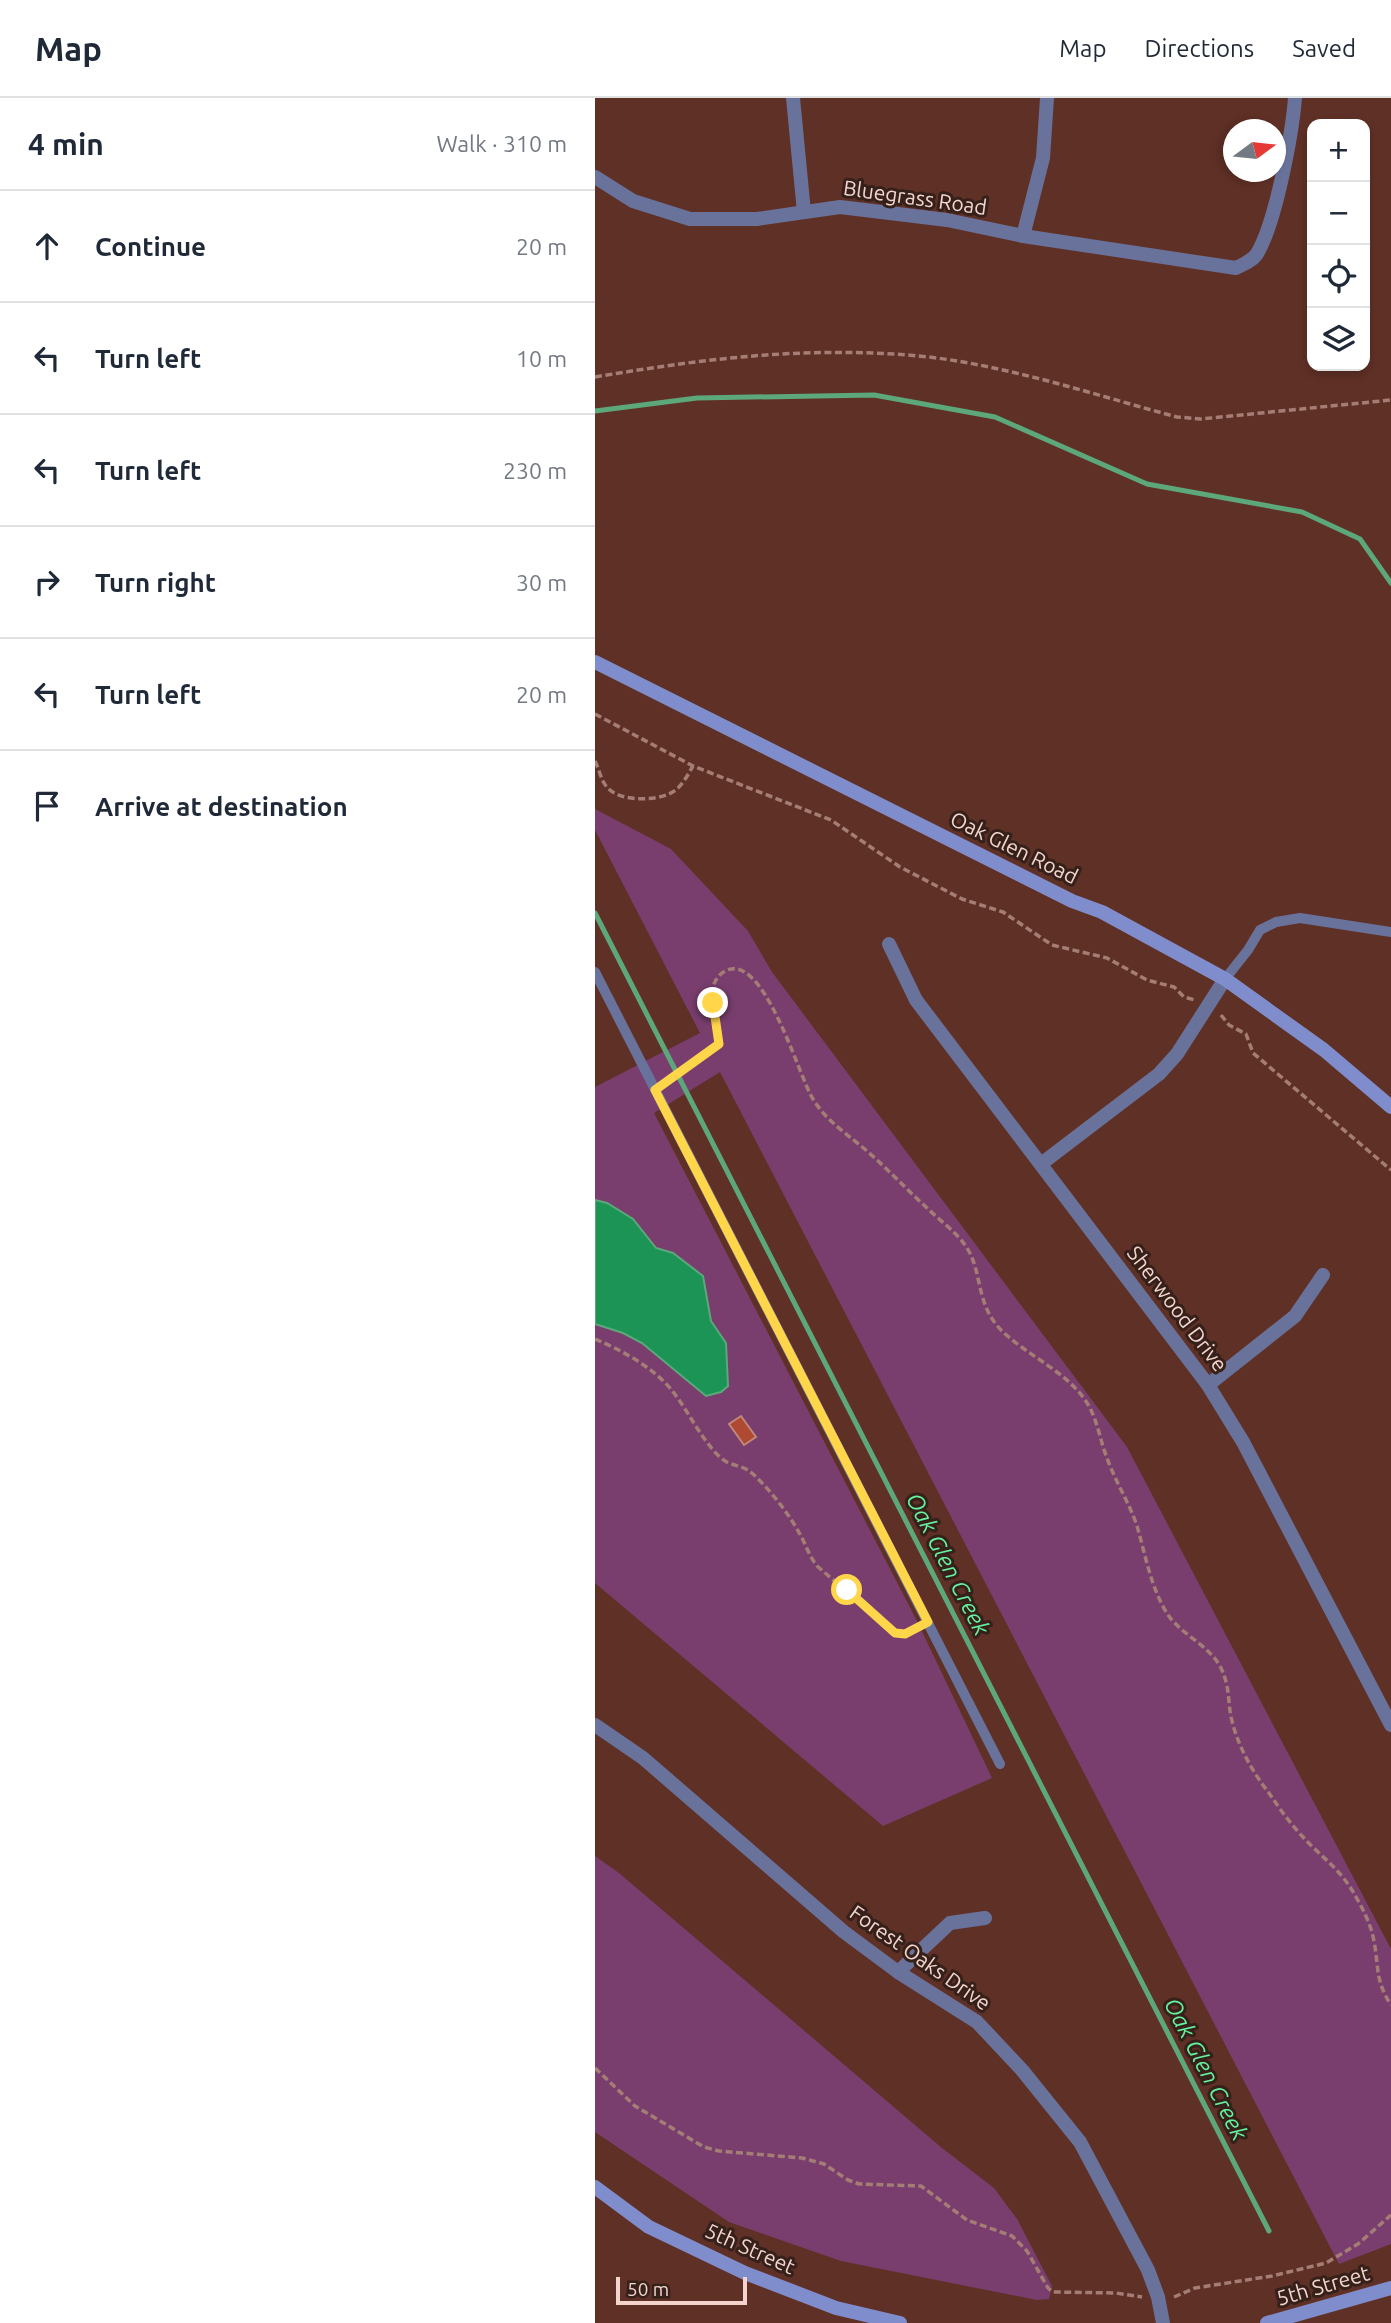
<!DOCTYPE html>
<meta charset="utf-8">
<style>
:root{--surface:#fff;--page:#f2f2f3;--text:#1f2937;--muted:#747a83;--line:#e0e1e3}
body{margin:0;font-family:Ubuntu,sans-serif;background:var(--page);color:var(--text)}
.controls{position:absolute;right:21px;top:21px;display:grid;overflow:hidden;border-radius:14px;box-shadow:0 4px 10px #0003}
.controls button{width:63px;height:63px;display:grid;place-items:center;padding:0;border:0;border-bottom:2px solid var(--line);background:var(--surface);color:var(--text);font:35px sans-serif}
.compass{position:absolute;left:628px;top:21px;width:63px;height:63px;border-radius:50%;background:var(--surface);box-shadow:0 4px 10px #0003;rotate:75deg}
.scale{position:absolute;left:21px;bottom:18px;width:131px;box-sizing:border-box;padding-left:7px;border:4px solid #f3d5ce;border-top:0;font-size:19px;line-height:24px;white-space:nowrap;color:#f3d5ce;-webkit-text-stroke:5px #35201a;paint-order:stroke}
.stop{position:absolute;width:21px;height:21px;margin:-16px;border:5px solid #ffd54a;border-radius:50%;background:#fff}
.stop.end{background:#ffd54a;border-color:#fff;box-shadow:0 2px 7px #0008}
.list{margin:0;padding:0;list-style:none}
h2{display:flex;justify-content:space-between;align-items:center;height:91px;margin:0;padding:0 28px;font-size:30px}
h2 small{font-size:23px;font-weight:400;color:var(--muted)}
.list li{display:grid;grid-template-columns:46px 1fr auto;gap:21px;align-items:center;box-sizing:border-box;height:112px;padding:0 28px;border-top:2px solid var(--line)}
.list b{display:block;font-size:26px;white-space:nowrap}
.list em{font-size:23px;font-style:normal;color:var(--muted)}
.icon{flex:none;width:38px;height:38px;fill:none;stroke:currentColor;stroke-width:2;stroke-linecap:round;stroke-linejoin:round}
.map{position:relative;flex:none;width:796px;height:2225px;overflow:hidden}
header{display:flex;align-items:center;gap:42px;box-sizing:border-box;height:98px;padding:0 35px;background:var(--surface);border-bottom:2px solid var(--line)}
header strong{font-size:33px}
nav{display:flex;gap:38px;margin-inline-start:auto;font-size:24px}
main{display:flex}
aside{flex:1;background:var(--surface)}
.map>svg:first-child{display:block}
.green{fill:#793e6e}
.water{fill:#1c9456;stroke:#5ca87a;stroke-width:2}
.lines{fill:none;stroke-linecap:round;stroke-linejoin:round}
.stream{stroke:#5ca87a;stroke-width:5}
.building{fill:#af4931;stroke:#be887a;stroke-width:2}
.path{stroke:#a47d75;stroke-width:3.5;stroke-dasharray:7 3.5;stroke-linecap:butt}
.service{stroke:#69729a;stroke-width:10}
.minor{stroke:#69729a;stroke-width:14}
.secondary{stroke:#808dcc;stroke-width:14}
.route{stroke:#ffd54a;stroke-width:9}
.labels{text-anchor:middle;stroke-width:6;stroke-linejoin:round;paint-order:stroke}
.street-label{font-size:21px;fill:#f3d5ce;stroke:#35201a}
.water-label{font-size:23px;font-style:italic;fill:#65f19e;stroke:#35201a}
</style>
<header>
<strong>Map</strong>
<nav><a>Map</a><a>Directions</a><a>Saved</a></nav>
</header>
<main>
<aside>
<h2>4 min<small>Walk · 310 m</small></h2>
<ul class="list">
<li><svg class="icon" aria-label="ahead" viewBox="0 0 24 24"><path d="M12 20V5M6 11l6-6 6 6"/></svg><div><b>Continue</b></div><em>20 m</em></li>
<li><svg class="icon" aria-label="left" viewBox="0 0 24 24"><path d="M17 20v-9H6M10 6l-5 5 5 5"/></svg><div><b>Turn left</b></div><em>10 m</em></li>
<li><svg class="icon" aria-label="left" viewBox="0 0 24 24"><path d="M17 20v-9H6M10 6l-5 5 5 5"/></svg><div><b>Turn left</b></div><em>230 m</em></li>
<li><svg class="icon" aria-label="right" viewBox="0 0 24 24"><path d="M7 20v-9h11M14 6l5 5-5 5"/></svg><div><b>Turn right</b></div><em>30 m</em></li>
<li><svg class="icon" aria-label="left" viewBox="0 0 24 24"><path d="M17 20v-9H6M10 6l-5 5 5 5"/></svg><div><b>Turn left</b></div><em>20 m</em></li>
<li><svg class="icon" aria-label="arrive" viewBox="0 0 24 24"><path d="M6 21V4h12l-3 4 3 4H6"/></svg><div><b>Arrive at destination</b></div></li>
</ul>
</aside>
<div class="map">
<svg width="796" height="2225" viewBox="0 0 796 2225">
<rect width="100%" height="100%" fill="#5f3026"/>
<g class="green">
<path d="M0,711L76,751L153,833L177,874L532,1349L796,1851V2146L744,2166L125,974L59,1015L322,1523L397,1680L288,1728L0,1485V989L105,935L0,732Z"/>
<path d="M0,1758L24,1775L347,2050L399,2090L422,2121L457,2188L454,2201L442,2202L246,2163L134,2124L0,2034Z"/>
</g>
<path class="water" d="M0,1102L12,1105L38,1121L61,1150L78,1155L108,1178L116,1223L131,1245L133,1288L126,1294L111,1298L47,1245L28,1235L0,1226Z"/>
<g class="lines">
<g class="stream">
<path d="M0,313L102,300L279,297L400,319L552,386L707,414L765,441L796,485"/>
<path d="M0,815L674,2133"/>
</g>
</g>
<path class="building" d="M146,1318L161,1339L149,1347L134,1326Z"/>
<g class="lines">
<g class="path">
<path d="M0,279C113,260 219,247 334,259C418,269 500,297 582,319L606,321L796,302"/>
<path d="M0,616L98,668L236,722L305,769L367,801L408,814L457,847L512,860L552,882L579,889L589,899L600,902"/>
<path d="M0,663C4,671 6,682 11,688C23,704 58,703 74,696C86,691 92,678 98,668"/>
<path d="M626,917L634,927L651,936L658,955L796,1072"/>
<path d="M70,985L123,946C125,925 106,892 127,875C167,845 204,980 218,1001C230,1021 249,1034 266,1048C289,1067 309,1089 331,1109C343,1121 360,1133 370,1147C389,1174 379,1205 407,1233C434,1259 475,1275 494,1308C503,1325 505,1342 512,1360C520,1383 534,1404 542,1428C550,1455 555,1486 570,1512C583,1536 614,1546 626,1570C636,1592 632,1603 637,1623C643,1648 658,1675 674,1695C684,1710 695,1725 707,1738C727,1760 746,1771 761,1799C769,1813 776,1827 779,1843C784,1870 780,1882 796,1907"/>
<path d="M0,1241C28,1253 60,1270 79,1295C92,1312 101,1331 115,1348C119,1354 128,1363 134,1365C144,1369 151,1369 158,1376C177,1394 195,1417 207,1440C212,1450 215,1459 222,1468L300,1535L310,1536L322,1530"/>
<path d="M0,1970L40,2008L109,2049L124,2053L207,2060L229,2066L253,2082L264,2086L326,2088L372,2122L417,2138L432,2153L453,2190L458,2194L521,2195L547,2199"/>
<path d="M579,2199L600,2190L677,2178L731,2165L763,2146L796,2117"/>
</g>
<g class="service">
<path d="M0,874L405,1666"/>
<path d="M630,881L653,852L665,832L681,824L705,820L796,834"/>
</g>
<g class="minor">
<path d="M198,0L209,114"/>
<path d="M0,79L38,103L95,121H162L245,109L352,122L428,138L641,170C649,166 659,162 663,154C681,122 697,37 700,0"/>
<path d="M428,138L448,60L452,0"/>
<path d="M294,846L321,902L613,1287L648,1344L796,1627"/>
<path d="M446,1066L564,976L582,956L630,881"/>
<path d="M613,1287L700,1218L728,1177"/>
<path d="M0,1627L48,1660L249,1834L303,1874L382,1924L427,1972L485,2044L553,2172L563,2199L568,2225"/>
<path d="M303,1874L355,1825L390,1820"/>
</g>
<g class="secondary">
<path d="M0,564L477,803L507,814L630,881L729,952L796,1009"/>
<path d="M0,2089L54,2129L150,2175L241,2210L305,2225"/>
<path d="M672,2225L796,2190"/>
</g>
</g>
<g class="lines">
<path class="route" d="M118,905L124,946L60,992L333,1524L310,1536L300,1535L252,1492"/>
</g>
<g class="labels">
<g class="street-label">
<text transform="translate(320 100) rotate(8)" y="7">Bluegrass Road</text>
<text transform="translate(419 750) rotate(26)" y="7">Oak Glen Road</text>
<text transform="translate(582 1211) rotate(53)" y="7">Sherwood Drive</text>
<text transform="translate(325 1860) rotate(35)" y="7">Forest Oaks Drive</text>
<text transform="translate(155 2151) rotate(24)" y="7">5th Street</text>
<text transform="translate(728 2188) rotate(-16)" y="7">5th Street</text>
</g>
<g class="water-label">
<text transform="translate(353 1466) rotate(63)" y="8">Oak Glen Creek</text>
<text transform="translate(611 1971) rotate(63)" y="8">Oak Glen Creek</text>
</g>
</g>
</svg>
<div class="controls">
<button>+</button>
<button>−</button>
<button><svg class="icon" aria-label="locate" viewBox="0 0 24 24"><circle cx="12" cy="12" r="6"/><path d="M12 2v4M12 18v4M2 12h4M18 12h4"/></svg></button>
<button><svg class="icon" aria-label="layers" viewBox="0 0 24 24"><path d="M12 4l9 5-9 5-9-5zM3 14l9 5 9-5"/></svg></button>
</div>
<svg class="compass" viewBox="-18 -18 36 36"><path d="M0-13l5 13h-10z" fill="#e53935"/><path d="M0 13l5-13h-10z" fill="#747a83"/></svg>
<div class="scale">50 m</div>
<div class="stop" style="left:252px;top:1492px"></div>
<div class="stop end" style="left:118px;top:905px"></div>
</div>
</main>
